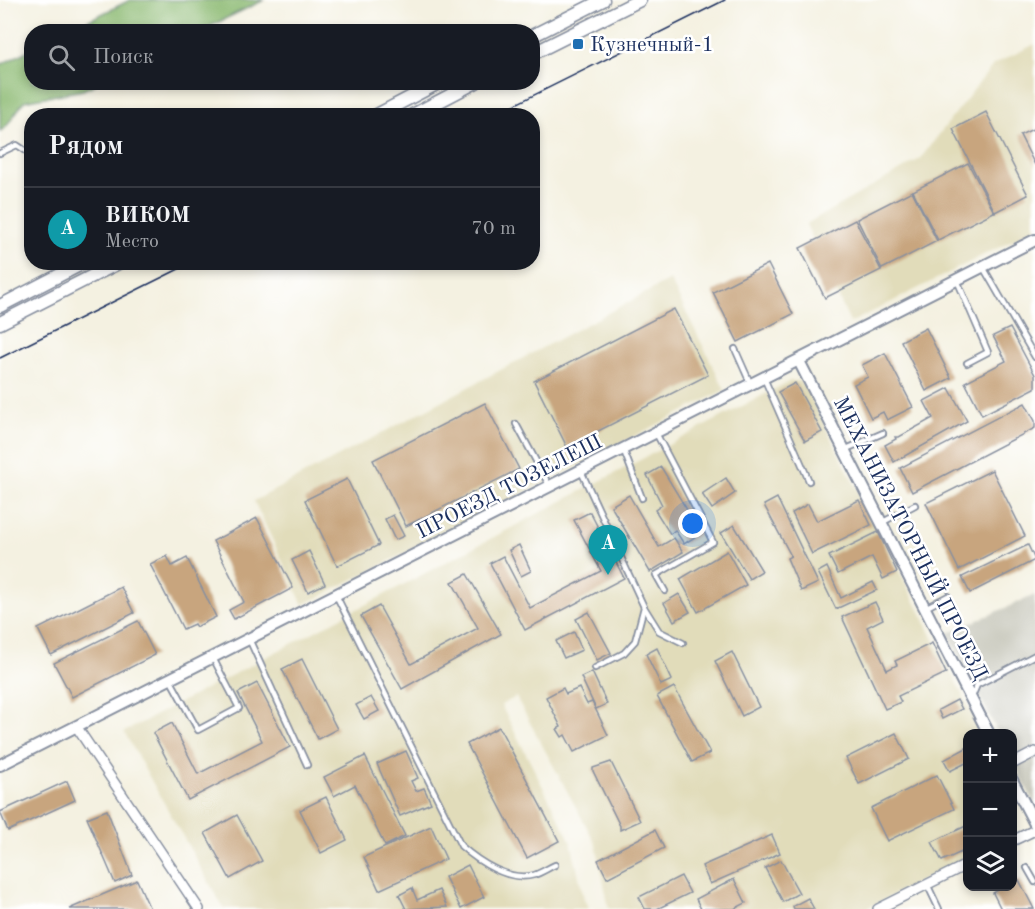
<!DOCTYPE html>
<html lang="ru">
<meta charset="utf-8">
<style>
:root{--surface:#171b24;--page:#242831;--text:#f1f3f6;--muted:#9ea1a6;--line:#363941;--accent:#8c9099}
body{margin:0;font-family:"Old Standard TT",serif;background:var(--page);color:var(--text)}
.controls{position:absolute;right:18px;bottom:18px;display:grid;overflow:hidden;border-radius:12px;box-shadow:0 3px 9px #0003}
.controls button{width:54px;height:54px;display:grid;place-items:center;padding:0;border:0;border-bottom:2px solid var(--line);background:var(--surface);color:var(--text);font:30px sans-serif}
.you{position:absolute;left:693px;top:524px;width:21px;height:21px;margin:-15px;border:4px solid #fff;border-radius:50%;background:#1a73e8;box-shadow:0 0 0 9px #1a73e833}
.badge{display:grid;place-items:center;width:39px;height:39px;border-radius:50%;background:var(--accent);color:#fff;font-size:20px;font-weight:700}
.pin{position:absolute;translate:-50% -50px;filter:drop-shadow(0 2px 3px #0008)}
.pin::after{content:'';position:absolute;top:32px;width:21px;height:18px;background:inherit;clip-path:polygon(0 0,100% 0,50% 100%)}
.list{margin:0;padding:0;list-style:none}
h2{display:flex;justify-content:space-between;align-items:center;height:78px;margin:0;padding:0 24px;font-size:26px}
h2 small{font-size:20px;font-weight:400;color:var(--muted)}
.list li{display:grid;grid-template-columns:39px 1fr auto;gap:18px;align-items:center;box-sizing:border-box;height:84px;padding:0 24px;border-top:2px solid var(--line)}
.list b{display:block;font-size:22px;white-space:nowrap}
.list p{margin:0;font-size:20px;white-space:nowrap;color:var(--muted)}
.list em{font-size:20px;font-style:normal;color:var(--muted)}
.icon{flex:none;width:33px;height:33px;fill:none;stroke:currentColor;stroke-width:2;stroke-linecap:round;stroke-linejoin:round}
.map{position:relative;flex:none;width:1035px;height:909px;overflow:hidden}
.search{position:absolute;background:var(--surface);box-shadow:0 3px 9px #0003;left:24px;top:24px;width:516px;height:66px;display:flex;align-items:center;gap:15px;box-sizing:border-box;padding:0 21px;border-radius:24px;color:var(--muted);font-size:22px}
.panel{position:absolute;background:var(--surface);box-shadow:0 3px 9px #0003;left:24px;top:108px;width:516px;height:162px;border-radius:24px}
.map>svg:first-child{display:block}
.built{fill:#e1dcba}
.industrial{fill:#c5c5b8}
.forest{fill:#8cba72;stroke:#547468;stroke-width:1.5}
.building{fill:#c8a57e}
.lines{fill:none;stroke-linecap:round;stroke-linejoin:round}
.service-casing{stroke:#8890a0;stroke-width:8}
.minor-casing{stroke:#8890a0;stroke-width:12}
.tertiary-casing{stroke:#8890a0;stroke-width:14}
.secondary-casing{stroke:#8890a0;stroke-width:15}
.service{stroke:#fff;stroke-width:4.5}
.minor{stroke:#fff;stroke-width:9}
.tertiary{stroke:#fff;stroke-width:10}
.secondary{stroke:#fff;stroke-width:12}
.tram{stroke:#1b2f5e;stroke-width:1.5}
.poi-dot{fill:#1f6fb2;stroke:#fff;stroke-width:2}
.labels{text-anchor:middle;stroke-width:5;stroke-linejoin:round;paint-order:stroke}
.poi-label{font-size:21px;fill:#1b2f5e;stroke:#fff;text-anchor:start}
.street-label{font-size:21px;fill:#1b2f5e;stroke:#fff}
</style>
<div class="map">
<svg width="1035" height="909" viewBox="0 0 1035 909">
<rect width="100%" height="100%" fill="#fff"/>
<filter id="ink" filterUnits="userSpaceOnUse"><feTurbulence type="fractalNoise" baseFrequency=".0167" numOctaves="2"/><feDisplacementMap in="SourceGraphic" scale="12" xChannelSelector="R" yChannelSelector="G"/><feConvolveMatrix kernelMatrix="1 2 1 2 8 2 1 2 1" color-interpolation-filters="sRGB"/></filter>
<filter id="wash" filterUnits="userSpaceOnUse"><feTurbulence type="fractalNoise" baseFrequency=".008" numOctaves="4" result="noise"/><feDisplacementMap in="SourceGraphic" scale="24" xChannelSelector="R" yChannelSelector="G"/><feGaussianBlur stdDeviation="1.35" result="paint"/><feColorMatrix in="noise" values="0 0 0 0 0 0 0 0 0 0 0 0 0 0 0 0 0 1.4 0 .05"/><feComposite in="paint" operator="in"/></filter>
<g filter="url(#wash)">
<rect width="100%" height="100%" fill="#f4f1e1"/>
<g class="built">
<path d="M1035,44V229L850,323L806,224L920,159L993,65Z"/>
<path d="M670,280L725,390L303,605L254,501Z"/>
<path d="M790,381H799L805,387L982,733L968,734L967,857L865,909H609L596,844L516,697L501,705L571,842L584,899L589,909H224L124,732Z"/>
</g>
<path class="industrial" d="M1035,595V805L1013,761L1012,734L998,733L948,633Z"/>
<g class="forest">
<path d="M130,0H264L200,31H67Z"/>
<path d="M31,49L32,82L97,83L83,90L24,101L6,127L0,131V65Z"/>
</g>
<g id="blocks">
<g class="building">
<path d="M986,112L1028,195L995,212L953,129Z"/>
<path d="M1035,128V165L1020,135Z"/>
<path d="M968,163L994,212L938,240L913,191Z"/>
<path d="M912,191L937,241L882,269L857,219Z"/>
<path d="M855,220L881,270L825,298L800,248Z"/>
<path d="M768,264L793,314L738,342L713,292Z"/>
<path d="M674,309L708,375L567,447L534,381Z"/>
<path d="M926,328L951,378L926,391L901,341Z"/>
<path d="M1010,328L1035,375V388L982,415L965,382L1006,361L993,336Z"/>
<path d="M885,353L913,407L887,420L883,412L871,418L854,384L868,377L862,365Z"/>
<path d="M795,383L822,432L805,441L778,392Z"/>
<path d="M949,388L967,421L894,462L885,445L896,439L895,437H899L933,418L924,401Z"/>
<path d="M485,403L519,469L406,526L373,460Z"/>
<path d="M1025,403L1035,421V428L912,492L900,468Z"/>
<path d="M661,467L701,533L684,544L675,530L670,534L655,510L662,505L647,475Z"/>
<path d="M992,470L1025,536L959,570L926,503Z"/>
<path d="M726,478L735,493L712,509L702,494Z"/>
<path d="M347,479L379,545L337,566L305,500Z"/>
<path d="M629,495L659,547L674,538L683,552L650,572L611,506Z"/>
<path d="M777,498L818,583L801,591L787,558L791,556L764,505Z"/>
<path d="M859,500L871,525L812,554L792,513L808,504L817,521Z"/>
<path d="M590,512L624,578L525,630L490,563L503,556L530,608L601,571L574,520Z"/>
<path d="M393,515L404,536L395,540L385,519Z"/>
<path d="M257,518L293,588L234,619L229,610L244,602L213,541Z"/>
<path d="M734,525L762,571L749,579L721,533Z"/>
<path d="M878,532L897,572L883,579L872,557L838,574L829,556Z"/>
<path d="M519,545L531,571L521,576L509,550Z"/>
<path d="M1028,545L1035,560L970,593L962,577Z"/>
<path d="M309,551L325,584L308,592L292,560Z"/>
<path d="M727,551L746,585L698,612L680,579Z"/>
<path d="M167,556L172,566L187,558L216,617L196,627L194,624L183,629L150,564Z"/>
<path d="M827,567L841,598L873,582L877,590L836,609L818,572Z"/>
<path d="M467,574L501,634L402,689L361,616L379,606L411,664L478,628L452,582Z"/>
<path d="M121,587L134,613L51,655L38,629Z"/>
<path d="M679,594L690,612L674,621L664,603Z"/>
<path d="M875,602L883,619L867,627L887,670L897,665L895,661L932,643L946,673L898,696L901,702L885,709L842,617Z"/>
<path d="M589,612L611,653L597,660L576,619Z"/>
<path d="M138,621L155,655L72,697L54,663Z"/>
<path d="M574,632L582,650L564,658L556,641Z"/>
<path d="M657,648L672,680L661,685L646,654Z"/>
<path d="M732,652L759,707L742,716L715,661Z"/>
<path d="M302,659L337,729L318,739L282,669Z"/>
<path d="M592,672L607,704L596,709L581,677Z"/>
<path d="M257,683L290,747L188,800L153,733L172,723L198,774L262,741L238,693Z"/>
<path d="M674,687L710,753L692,762L657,696Z"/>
<path d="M563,688L566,694L579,688L587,704L592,702L608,735L574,752L565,735L562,737L557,729L561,727L546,697Z"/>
<path d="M371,697L379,711L364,719L356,705Z"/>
<path d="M957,700L962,709L942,719L938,710Z"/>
<path d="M499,727L559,841L527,858L467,744Z"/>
<path d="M896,733L909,759L859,784L846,758Z"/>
<path d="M968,747V762L950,771L944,760Z"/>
<path d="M406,751L418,778L411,781L416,791L424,788L431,803L400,816L377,764Z"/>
<path d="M365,756L405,836L385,846L355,785L334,796L324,777Z"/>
<path d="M611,762L640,821L622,829L620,830V826L593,771V768Z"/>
<path d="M937,775L954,809L887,841L871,808Z"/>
<path d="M67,781L75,800L8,831L0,812Z"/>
<path d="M326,797L347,840L321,853L300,810Z"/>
<path d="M107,810L132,875L115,883L87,818Z"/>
<path d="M237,815L262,861L230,879L205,833Z"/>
<path d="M968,825V849L942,861L932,842Z"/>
<path d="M431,826L446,859L379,890L364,857Z"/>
<path d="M655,830L664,848L607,878L598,860Z"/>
<path d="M772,835L780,853L710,884L702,866Z"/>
<path d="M781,860L799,893L783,902L765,868Z"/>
<path d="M468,865L484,897L461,909L445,877Z"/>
<path d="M681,876L690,893L657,909H645L639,897Z"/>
<path d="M734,879L746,903L734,909H701L696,899Z"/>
<path d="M137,880L150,909H69Z"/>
<path d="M1019,880L1034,909H1001L993,893L1005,886H1012V883Z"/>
<path d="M412,888L417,900L439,890L447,907L406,909L399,895Z"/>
<path d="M808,898L814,909H794L793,906Z"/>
</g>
</g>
</g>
<g filter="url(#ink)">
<use href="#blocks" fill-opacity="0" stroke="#8890a0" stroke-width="1.5"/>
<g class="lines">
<defs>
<g id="service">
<path d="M0,153L17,145L32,155"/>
<path d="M983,267L1035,357"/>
<path d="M957,280L988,352L967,363"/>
<path d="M735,349L751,385"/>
<path d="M764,378L809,481"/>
<path d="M516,424L549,485"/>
<path d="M656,433L713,542L656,575L665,591"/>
<path d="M844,450L883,433"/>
<path d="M624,451L642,498"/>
<path d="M581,471L644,607L635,641L624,653L595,668"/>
<path d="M883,522L915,505"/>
<path d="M336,595L461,846C479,862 509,882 534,875C541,873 548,868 555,865"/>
<path d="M644,607L659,631L683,643"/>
<path d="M925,608L948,596"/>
<path d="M249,639L307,765"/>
<path d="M170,679L198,730L239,708L213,658"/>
<path d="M972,697L977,685L1035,655"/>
<path d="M1027,868L1035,882"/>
<path d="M927,884L939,909"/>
</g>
<g id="minor">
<path d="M76,726L199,909"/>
<path d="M1012,764L1035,752"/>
<path d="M1012,841L1035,830"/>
<path d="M878,909L968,864"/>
</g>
<g id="tertiary">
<path d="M799,361L989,734"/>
<path d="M0,765L1035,240"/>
<path d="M1012,780L1035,824"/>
</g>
<g id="secondary">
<path d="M532,36L603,0"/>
<path d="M532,54L640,0"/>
<path d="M375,116L440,82"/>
<path d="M411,116L476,82"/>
<path d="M0,306L85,262"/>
<path d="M0,323L120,262"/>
</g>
</defs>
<use href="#service" class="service-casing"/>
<use href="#minor" class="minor-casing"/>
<use href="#tertiary" class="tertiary-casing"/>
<use href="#secondary" class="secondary-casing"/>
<use href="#service" class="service"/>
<use href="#minor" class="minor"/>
<use href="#tertiary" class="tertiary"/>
<use href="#secondary" class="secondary"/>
<g class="tram">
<path d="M492,116L725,0"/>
<path d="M0,358L193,262"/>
</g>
</g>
</g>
<rect class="poi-dot" x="572" y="38" width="12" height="12" rx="3"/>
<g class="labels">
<g class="poi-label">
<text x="590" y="51">Кузнечный-1</text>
</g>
<g class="street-label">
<text transform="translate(509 486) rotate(-27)" y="7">ПРОЕЗД ТОЗЕЛЕШ</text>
<text transform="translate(911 538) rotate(63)" y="7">МЕХАНИЗАТОРНЫЙ ПРОЕЗД</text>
</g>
</g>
</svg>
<div class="controls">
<button>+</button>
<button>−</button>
<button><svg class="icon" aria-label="layers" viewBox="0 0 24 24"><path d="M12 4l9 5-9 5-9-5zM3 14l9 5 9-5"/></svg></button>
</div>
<div class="you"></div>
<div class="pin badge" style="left:608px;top:575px;background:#0f9aa8">A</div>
<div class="search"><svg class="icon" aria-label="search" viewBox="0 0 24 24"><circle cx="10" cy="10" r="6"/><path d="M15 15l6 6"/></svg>Поиск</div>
<section class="panel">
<h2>Рядом<small></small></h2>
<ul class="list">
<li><span class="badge" style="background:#0f9aa8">A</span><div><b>ВИКОМ</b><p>Место</p></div><em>70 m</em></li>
</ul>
</section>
</div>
